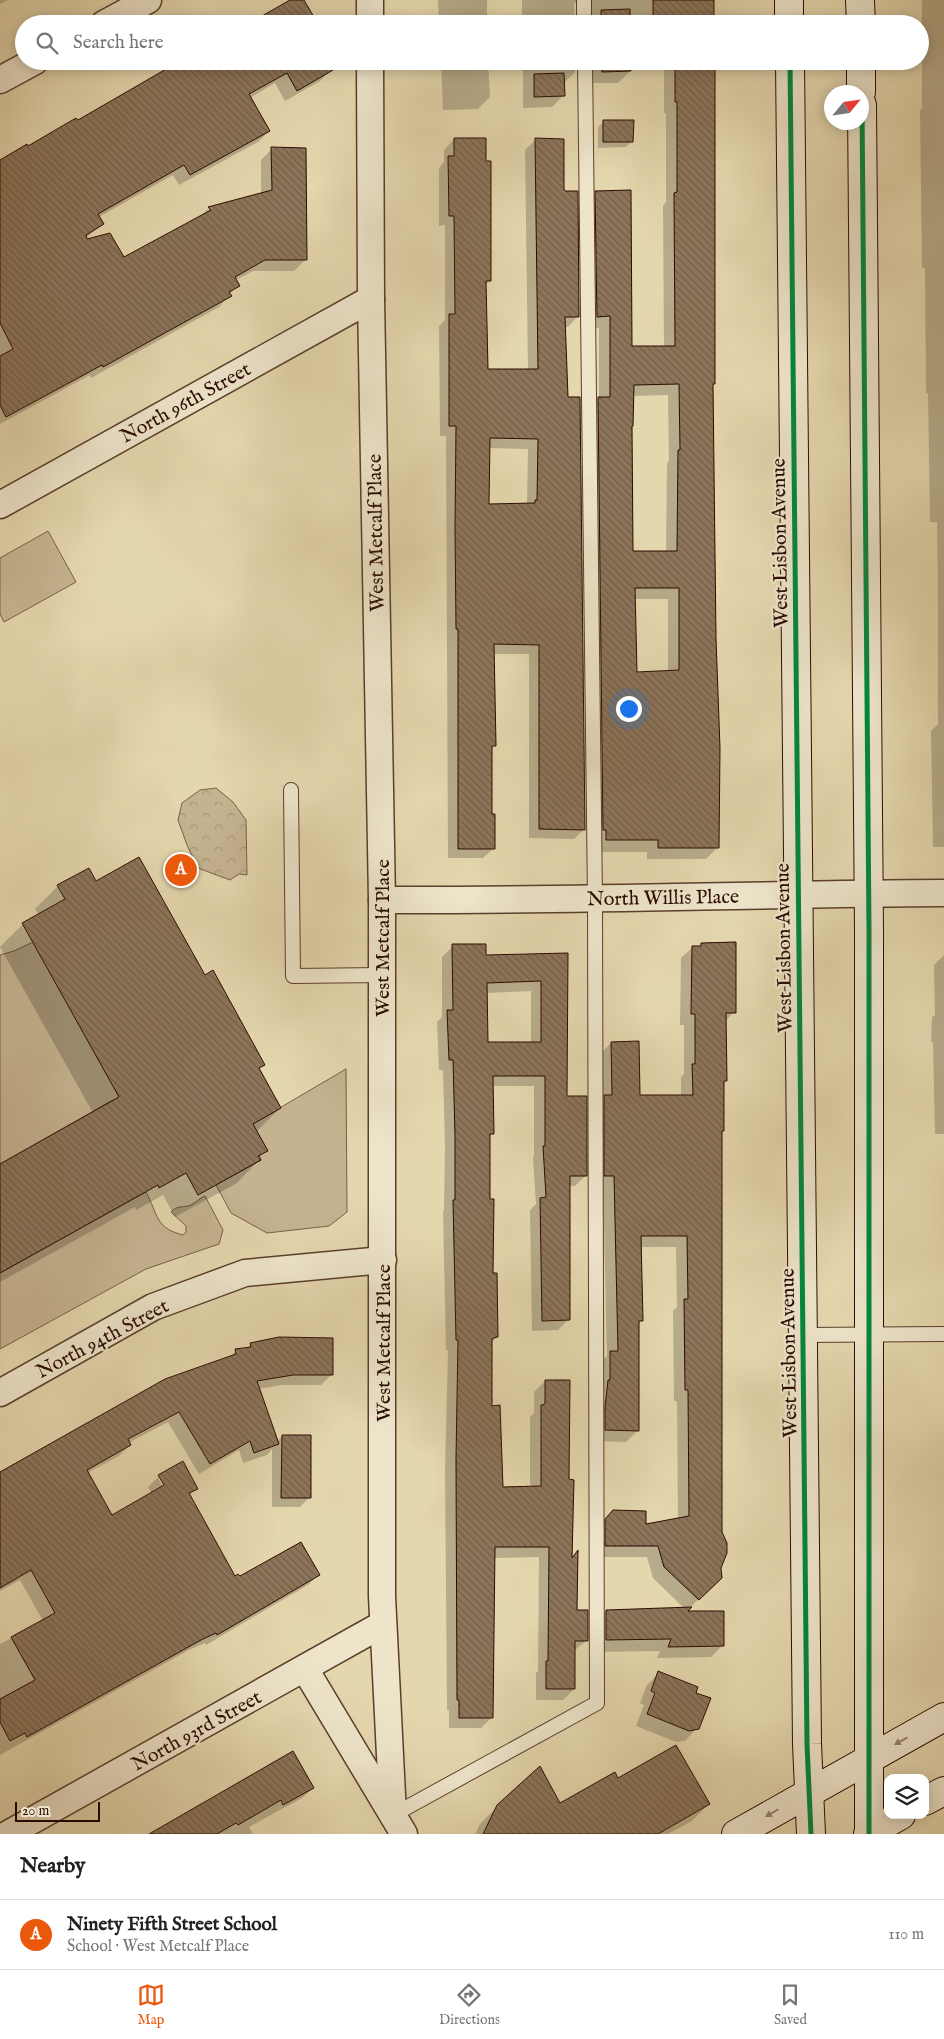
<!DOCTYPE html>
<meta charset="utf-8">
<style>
:root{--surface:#fff;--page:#f6f6f6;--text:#222;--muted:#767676;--line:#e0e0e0;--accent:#ea580c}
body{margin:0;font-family:"IM FELL English",serif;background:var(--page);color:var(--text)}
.controls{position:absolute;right:15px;bottom:15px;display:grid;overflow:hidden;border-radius:10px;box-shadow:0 2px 12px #0003}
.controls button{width:45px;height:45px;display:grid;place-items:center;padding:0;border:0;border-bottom:1px solid var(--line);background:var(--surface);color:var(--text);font:25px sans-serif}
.compass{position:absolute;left:824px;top:85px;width:45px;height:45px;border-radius:50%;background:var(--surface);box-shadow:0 2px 12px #0003;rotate:61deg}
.scale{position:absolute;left:15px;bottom:12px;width:85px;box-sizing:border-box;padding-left:5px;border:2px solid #2c0b01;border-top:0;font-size:14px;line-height:18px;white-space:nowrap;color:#2c0b01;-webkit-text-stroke:4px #ede4ca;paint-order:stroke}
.you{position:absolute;left:628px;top:708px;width:18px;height:18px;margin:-12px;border:4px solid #fff;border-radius:50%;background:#1a73e8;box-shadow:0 0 0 8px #1a73e833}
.badge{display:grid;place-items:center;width:32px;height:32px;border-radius:50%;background:var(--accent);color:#fff;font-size:16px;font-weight:700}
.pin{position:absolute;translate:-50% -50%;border:2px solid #fff;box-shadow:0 1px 5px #0006}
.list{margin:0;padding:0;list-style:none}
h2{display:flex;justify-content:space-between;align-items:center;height:65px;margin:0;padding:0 20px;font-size:21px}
h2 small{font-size:16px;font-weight:400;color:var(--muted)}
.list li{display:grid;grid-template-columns:32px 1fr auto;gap:15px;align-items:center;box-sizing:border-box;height:70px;padding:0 20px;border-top:1px solid var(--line)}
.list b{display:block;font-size:19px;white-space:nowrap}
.list p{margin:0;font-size:16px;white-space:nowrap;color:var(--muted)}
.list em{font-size:16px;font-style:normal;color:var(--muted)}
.icon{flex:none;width:28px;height:28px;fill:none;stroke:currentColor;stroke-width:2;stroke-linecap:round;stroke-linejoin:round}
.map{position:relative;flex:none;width:944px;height:1834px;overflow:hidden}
.search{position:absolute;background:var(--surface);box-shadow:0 2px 12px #0003;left:15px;right:15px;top:15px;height:55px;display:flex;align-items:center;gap:12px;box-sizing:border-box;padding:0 18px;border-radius:28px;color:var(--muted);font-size:19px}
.sheet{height:135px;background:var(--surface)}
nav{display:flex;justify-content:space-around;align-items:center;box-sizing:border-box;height:70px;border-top:1px solid var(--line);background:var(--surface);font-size:14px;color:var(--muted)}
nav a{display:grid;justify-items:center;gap:2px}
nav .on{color:var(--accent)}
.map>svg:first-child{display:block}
.green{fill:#c5b390;stroke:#785f48}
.forest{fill:url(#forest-crowns);stroke:#785f48}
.shadow{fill:#0003;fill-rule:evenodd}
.building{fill:url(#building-back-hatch);stroke:#2c0b01;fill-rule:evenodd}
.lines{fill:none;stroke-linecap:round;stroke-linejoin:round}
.service-casing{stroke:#5a3e2c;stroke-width:16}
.minor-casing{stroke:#5a3e2c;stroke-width:29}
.secondary-casing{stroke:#2c0b01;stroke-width:30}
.service{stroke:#ede4ca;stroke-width:14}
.minor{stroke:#ede4ca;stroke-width:26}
.secondary{stroke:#ede4ca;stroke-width:28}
.cycleway-casing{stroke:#ede4ca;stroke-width:8}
.cycleway{stroke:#00873e;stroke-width:5}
.oneway{fill:#968270}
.labels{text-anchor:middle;stroke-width:4.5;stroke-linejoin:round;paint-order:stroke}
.street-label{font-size:20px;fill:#2c0b01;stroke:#ede4ca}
</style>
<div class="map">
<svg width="944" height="1834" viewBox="0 0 944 1834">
<defs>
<pattern id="forest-crowns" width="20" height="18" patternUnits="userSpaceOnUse" patternTransform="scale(1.25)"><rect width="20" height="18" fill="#c5b390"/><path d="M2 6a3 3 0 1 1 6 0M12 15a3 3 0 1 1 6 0" fill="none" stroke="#a9997a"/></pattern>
<pattern id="building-back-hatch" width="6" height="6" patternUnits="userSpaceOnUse" patternTransform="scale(1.25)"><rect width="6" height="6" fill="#8c755a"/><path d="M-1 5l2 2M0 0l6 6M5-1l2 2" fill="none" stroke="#735e48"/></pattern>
</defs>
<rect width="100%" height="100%" fill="#e4d6ad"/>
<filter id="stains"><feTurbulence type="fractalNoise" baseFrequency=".004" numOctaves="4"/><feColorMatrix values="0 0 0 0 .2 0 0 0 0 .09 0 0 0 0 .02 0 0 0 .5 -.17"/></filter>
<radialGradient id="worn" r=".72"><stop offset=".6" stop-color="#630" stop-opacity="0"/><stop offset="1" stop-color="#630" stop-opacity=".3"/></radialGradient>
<g class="green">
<path d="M48,531L76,582L4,622L0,614V558Z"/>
<path d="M33,942L127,1098L113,1100L0,1164V955L14,951Z"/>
<path d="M346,1069L347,1212L329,1226L267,1233L231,1213L216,1185L261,1160L249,1126Z"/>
<path d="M146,1192C158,1214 155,1228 183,1235L186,1232V1226L171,1212C177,1205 183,1208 191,1205C195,1203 200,1198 205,1196L223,1230L219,1244L146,1269L0,1349V1273Z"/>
</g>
<path class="forest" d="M216,788L233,802L246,820L247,875L239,874L230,880L198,868L187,845L178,820L182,803L200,790Z"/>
<g class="shadow">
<path d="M0,0H8L0,4Z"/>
<path d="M487,0V24H439L438,0Z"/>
<path d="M522,0H713V24H581V8L576,3H574L575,24H522Z"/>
<path d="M922,0H944V847H933L931,731L938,724V587L937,522H930L928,393H926L925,268H922L920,110L922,108Z"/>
<path d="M183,61L331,70L320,81L285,101L275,83L250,98L269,131L258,142L179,185L173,175L99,217L103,224L86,238L123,259L198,219L209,208L261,194V160L272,149L305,260L294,271H253L236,280L238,285L219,307L91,378L90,375L0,424V160L77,122Z"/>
<path d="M441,61H488L490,97L478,109L443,110Z"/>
<path d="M523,61H629L630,71L618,83H583L581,68L575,63V72L563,84V96L552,107L523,108Z"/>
<path d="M664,61H713L712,384L718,847L706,859H647V852H595L587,410L599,398V328H586L584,204L596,192L631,347H664L663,206L666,202V113H664ZM668,395L669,461L667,463L666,552H632L631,427L632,396ZM634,599H668V672L635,674Z"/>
<path d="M603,122L632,141L626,147L598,148V127Z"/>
<path d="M454,139L490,280L484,286L487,371L528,370L525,150L535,140L563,190L578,316L568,327H564L584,829L574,839L529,838V654H493L494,745L491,749V816L494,848L483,858H448L446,436H440L439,326L445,320V225L439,226V168L444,162V150ZM489,448L528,449L527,505H488Z"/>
<path d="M95,882L205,976L263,1065L258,1070L280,1108L256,1132L266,1150L258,1158L259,1160L237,1183L175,1217L163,1195L136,1210L135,1207L0,1282V1165L93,1113L0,947L23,924L39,915L35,909L58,886Z"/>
<path d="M702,944L734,1012L725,1022L726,1080L722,1084V1131L721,1133L720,1577L685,1613L723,1645L711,1657L657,1658L660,1651L594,1652V1623L606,1611L685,1609L653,1578L647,1557H594L601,1523L613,1512L644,1526L678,1520L677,1401H674L673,1311L677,1307L676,1247H640L641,1320L638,1324V1430L626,1442L594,1441L599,1363L607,1356L603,1187H594L600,1054L611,1043L639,1096H681V1077L684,1074V1025H680L681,958L693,947H699Z"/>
<path d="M453,946L485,956L566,954V1098L586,1175L575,1186H569L568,1320L558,1330L532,1331L530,1210L536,1204L533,1158L534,1156V1086H492V1134L489,1137V1201L497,1337L491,1343V1407L502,1488L530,1487V1417L534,1413V1392L545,1381L568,1481L570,1560L575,1612L587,1640L574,1651V1689L563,1700H536V1673L538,1671L539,1557L494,1558L492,1717L481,1728H449V1710H447L445,1469L448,1350H446L443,1212L444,1210L445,1146L443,1070H439L437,1022L442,1017V957ZM531,991V1043L486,1044V993Z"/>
<path d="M944,955V1134H935L933,1042H931L932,1017L935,1015L934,965Z"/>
<path d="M251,1344L332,1374L321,1385H281L258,1389L277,1442L282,1436L310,1497L300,1507H272V1449L267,1455L243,1463L239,1450L199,1474L168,1422L128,1443L130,1445L119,1456L87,1473L111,1517L152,1494L148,1487L159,1476L196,1488L189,1496L235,1578L318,1575L308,1585L206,1645L205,1643L189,1650L0,1755V1644L43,1621L20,1580L0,1591V1474L228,1358L236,1351L246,1349ZM158,1478H161L168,1490L165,1491Z"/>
<path d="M659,1673L694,1694L697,1728L685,1741L676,1742L636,1726L644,1705L640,1703L647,1685Z"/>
<path d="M618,1780L709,1804L692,1821L668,1834H475L480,1824L498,1806L560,1805Z"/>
<path d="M313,1788L302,1798L249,1827L253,1834H151Z"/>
</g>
<g class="building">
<path d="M290,0H304L318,24H248Z"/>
<rect x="653" y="0" width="61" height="24"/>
<path d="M630,9V24H601V10Z"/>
<path d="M180,61H328L333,70L297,91L287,73L249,94L270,131L190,175L184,165L98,214L104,224L86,235L87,239L110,233L124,257L211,210L208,207L272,190L271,147L306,148L307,260H265L235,277L240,286L229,292L232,296L103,367L102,365L6,417L0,405V356L13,349L0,323V160L27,144L28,146L76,118L78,120Z"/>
<path d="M601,61H631V71L602,72Z"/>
<path d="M675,61H715V384H713L716,639L720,748L719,848H658V840H606V830H603L598,397H610V316L597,317L595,191L631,190L632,346H675L674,193L677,192V102H675ZM679,384L680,450H678L677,551H633L632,426H633L634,385ZM635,588H679V670L637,672Z"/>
<path d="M564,73L565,96L534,97V74Z"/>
<path d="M603,120H634L633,142H603Z"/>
<path d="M454,138H486V161H491V281H486L488,369H538L535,138L564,139V189L565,191H578L579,317H565L568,397H580L585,830L539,829V645L494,644L496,746H492V814H495V849H458V629H456L455,527L456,426H449V314H455L454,216H449L448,156H454ZM490,438L538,439L537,500H535V503L489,504Z"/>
<path d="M139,857L205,975L213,970L265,1065L259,1068L281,1108L253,1124L268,1151L258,1156L261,1160L198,1195L186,1173L159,1188L158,1185L0,1273V1164L119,1097L22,923L65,899L57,885L89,868L96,881Z"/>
<path d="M736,942V1013H726L727,1081H724V1131H722V1532L727,1543V1553L721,1568L722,1578L699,1600L664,1567L658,1546H605V1519L613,1510L646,1511V1524L689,1516L688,1390H685L684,1299H688L687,1236H641L643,1321H639V1431L605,1430V1408L608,1380H610V1351H618L614,1176H604V1095H612L611,1042L639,1041L640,1095H693L692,1064H695V1014H691L692,946H701V943Z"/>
<path d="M452,944H486V955L568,953L567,1096H587V1176H570V1320L542,1321L540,1198L546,1197L543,1146H545V1076H493L494,1134H490V1199H494L493,1273H497L498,1337L493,1338L492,1340V1406L500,1405L503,1487L541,1486V1405H543L545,1403V1380H570L569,1479L574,1480L572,1558L578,1550L577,1610H588V1641H575V1689H546V1661H548L549,1547H495L493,1718H459V1700H457L456,1458L458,1340H456L453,1200H455V1135L453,1060H449L447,1010H453ZM541,981V1042H488L487,983Z"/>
<path d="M279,1337L333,1338V1375H293L257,1381L279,1444L254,1453L250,1441L210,1464L179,1412L128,1439L131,1445L87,1470L112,1515L164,1485L158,1475L183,1461L198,1489L189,1493L235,1576L238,1574L240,1576L301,1542L320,1575L217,1635L216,1633L201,1640L27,1737L25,1733L10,1741L0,1722V1699L35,1680L11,1637L55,1613L31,1570L0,1588V1472L165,1379L236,1354L235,1349L251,1347L250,1343Z"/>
<path d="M282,1435H311V1498H281Z"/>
<path d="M692,1607L688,1611H724V1646L668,1647L671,1639L606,1640V1610Z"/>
<path d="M658,1671L698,1687L696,1693L711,1698L699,1729L689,1731L647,1714L655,1693L651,1691Z"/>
<path d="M676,1745L710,1804L658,1834H483L497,1805L540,1766L560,1803L615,1772L618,1778Z"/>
<path d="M293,1751L314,1788L283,1805L281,1800L238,1825L236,1823L217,1834H149Z"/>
</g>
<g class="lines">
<defs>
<g id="service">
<path d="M584,0V24"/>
<path d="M291,790L293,976L383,975"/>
<path d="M803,1335L944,1334"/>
<path d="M393,1815L597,1703L595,899L585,61"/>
</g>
<g id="minor">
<path d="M370,0V24"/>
<path d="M104,24L148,0"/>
<path d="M370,61L371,299L382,900V1596L393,1815"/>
<path d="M0,80L35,61"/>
<path d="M0,505L371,299"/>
<path d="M382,900C570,901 757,894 944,893"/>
<path d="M0,1393L153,1307L245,1273L383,1260"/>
<path d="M305,1669L404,1834"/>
<path d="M8,1834L383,1624"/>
</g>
<g id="secondary">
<path d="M789,0V24"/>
<path d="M860,0L861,24"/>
<path d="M790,61L807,1744L811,1834"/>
<path d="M861,61V92"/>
<path d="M862,105L869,930V1834"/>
<path d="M925,1801L944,1791"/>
<path d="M736,1834L944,1717"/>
<path d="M868,1834L901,1815"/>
</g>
</defs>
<use href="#service" class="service-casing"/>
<use href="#minor" class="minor-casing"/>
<use href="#secondary" class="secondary-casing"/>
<use href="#service" class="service"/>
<use href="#minor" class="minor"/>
<use href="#secondary" class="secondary"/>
<defs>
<g id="cycleway">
<path d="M790,61L807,1744L811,1834"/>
<path d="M862,105L869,930V1834"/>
</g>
</defs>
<use href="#cycleway" class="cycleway-casing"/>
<use href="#cycleway" class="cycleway"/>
</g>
<defs><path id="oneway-solid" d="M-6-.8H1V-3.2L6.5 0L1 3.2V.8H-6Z" transform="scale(1.25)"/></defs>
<g class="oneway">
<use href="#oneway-solid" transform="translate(901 1741) rotate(151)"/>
<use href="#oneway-solid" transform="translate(772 1813) rotate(150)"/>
</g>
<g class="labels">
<g class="street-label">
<text transform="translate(185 402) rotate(-29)" y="7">North 96th Street</text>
<text transform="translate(375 533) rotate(-91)" y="7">West Metcalf Place</text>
<text transform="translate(779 543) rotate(-91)" y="7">West Lisbon Avenue</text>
<text transform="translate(663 897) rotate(-1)" y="7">North Willis Place</text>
<text transform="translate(382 938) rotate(-90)" y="7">West Metcalf Place</text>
<text transform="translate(783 948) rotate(-91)" y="7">West Lisbon Avenue</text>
<text transform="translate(102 1338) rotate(-28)" y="7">North 94th Street</text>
<text transform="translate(383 1343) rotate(-90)" y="7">West Metcalf Place</text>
<text transform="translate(788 1353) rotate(-91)" y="7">West Lisbon Avenue</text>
<text transform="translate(196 1730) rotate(-29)" y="7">North 93rd Street</text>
</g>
</g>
<rect width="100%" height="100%" filter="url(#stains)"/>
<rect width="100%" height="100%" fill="url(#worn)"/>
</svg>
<div class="controls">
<button><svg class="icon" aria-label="layers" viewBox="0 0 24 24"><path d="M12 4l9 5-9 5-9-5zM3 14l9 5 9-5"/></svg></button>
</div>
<svg class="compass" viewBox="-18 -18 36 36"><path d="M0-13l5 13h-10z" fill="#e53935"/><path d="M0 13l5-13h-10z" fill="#767676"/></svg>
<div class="scale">20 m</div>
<div class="you"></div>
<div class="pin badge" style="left:181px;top:870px">A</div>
<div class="search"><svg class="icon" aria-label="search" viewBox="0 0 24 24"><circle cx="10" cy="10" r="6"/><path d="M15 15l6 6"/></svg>Search here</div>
</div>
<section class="sheet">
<h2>Nearby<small></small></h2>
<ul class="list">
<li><span class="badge">A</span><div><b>Ninety Fifth Street School</b><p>School · West Metcalf Place</p></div><em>110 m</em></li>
</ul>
</section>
<nav>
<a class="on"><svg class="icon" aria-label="map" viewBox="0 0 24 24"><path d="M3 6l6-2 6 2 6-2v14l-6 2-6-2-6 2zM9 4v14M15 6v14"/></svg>Map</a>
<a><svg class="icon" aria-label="directions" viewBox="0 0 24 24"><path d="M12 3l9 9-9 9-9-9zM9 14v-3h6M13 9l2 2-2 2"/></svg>Directions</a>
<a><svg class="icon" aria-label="saved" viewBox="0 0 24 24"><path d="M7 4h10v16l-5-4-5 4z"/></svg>Saved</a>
</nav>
